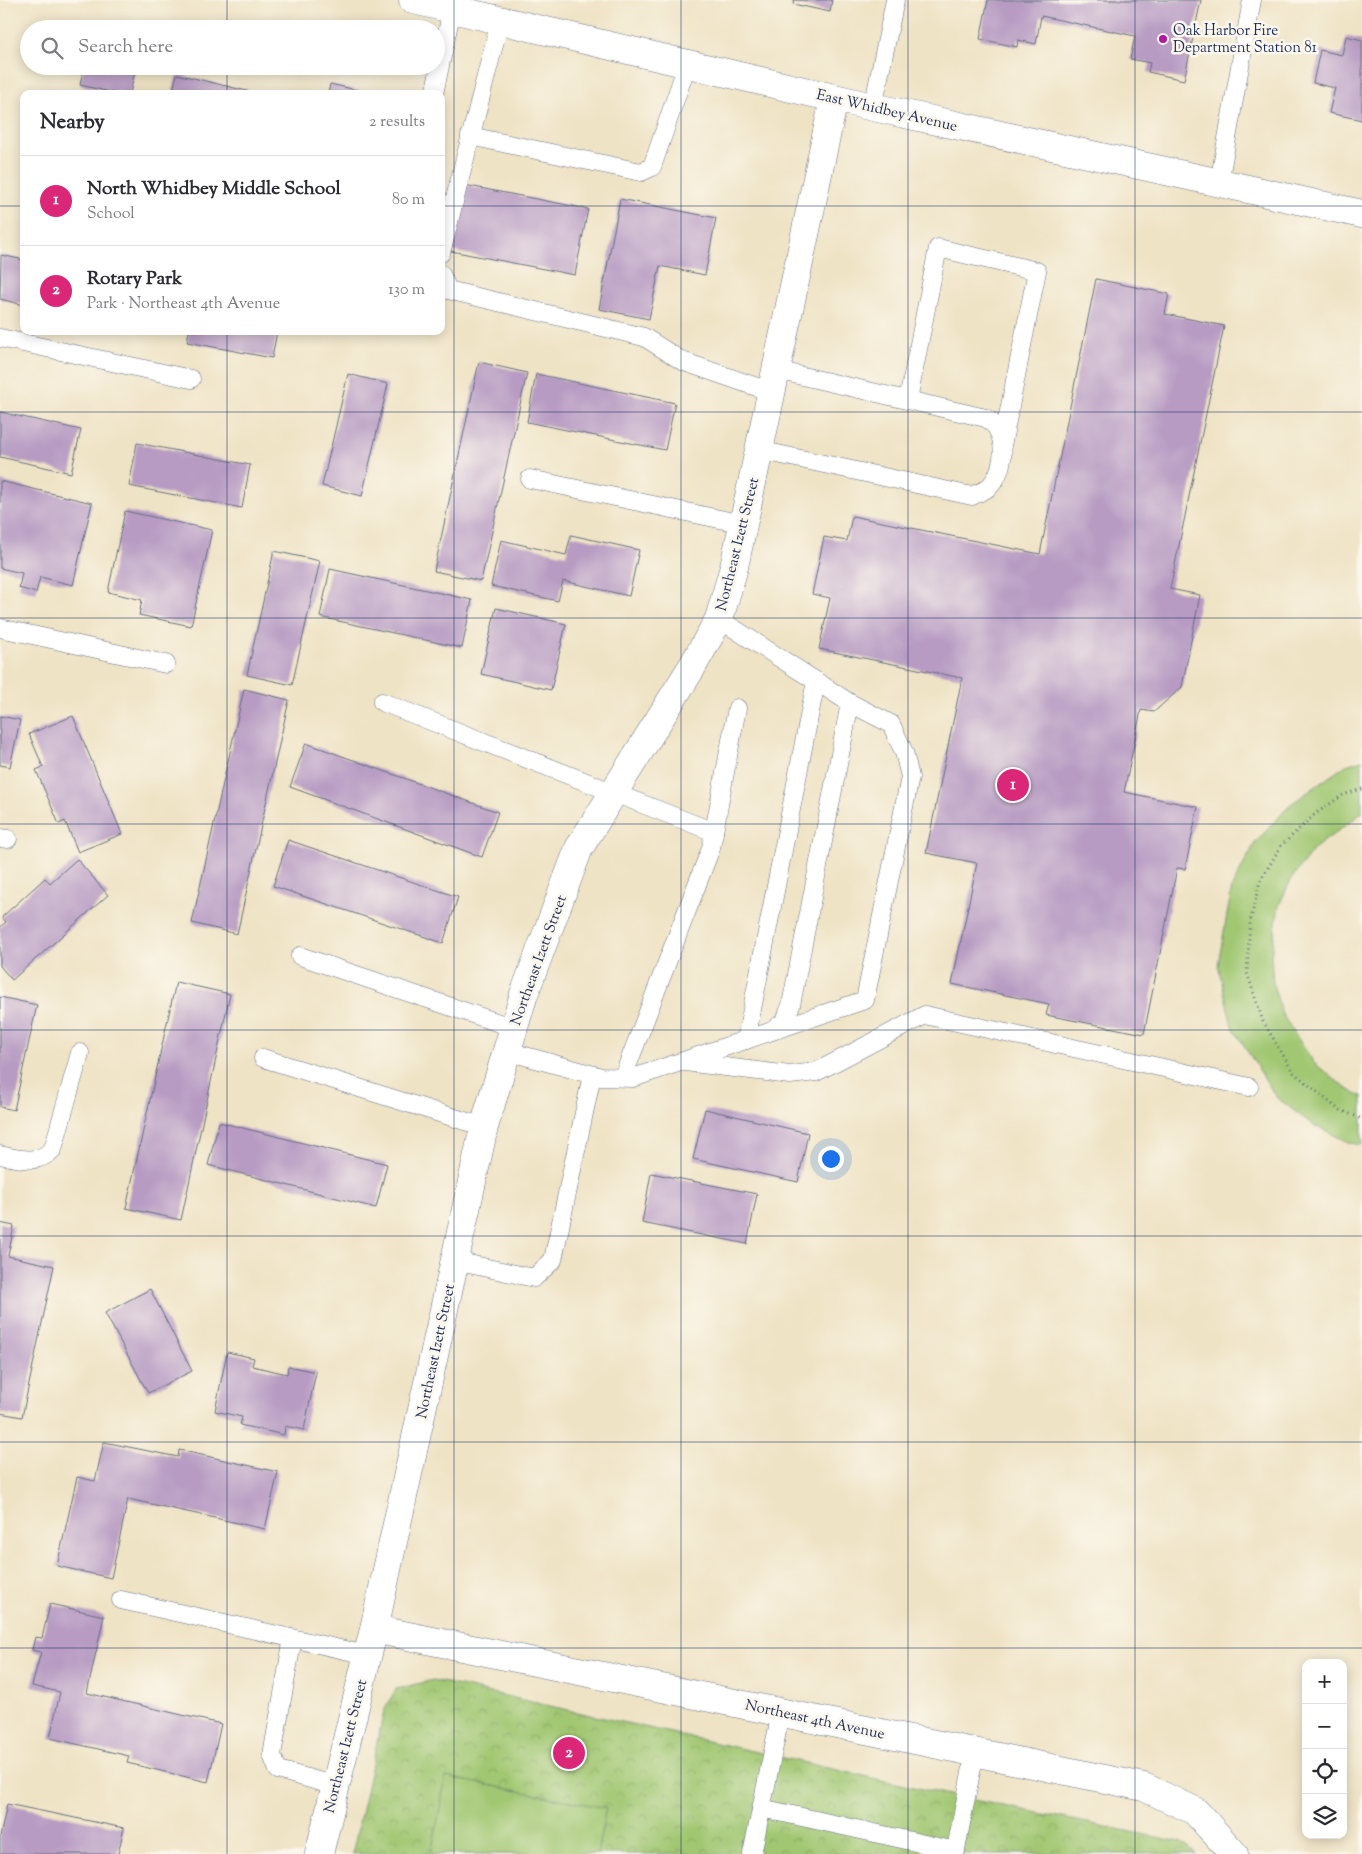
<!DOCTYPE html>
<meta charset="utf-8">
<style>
:root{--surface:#fff;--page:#f7f7f7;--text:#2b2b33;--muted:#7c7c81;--line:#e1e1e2;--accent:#db2777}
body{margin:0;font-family:"Sorts Mill Goudy",serif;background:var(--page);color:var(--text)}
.controls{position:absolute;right:15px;bottom:15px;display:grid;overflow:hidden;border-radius:10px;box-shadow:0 2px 12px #0003}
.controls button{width:45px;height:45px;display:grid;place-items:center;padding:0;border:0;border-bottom:1px solid var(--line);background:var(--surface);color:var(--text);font:25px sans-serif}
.you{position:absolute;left:830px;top:1158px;width:18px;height:18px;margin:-12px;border:4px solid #fff;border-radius:50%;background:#1a73e8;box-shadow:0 0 0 8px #1a73e833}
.badge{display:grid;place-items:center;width:32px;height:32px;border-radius:50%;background:var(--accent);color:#fff;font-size:16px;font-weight:700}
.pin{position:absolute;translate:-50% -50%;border:2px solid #fff;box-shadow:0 1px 5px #0006}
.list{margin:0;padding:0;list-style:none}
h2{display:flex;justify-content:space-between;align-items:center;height:65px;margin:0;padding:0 20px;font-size:21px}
h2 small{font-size:16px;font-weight:400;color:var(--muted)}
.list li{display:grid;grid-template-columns:32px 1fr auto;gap:15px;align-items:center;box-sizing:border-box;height:90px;padding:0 20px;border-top:1px solid var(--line)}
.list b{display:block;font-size:19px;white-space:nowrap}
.list p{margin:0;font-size:16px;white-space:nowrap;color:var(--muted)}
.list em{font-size:16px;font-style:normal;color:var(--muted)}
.icon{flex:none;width:28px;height:28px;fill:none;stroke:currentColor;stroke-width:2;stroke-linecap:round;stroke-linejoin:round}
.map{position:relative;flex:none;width:1362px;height:1854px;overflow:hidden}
.search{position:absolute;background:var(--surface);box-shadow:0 2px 12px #0003;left:20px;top:20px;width:425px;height:55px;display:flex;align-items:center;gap:12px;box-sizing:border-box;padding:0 18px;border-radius:28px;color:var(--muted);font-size:19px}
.panel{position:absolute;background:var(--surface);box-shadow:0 2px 12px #0003;left:20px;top:90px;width:425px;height:245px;border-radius:10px}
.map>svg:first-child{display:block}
.park{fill:url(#park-crowns);stroke:#5e7b68}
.garden{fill:#a1c772;stroke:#5e7b68}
.building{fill:#b79bc3}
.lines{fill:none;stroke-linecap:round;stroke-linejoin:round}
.service-casing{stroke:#656e82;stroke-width:19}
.minor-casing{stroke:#656e82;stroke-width:29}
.tertiary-casing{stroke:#656e82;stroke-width:29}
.path{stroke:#656e82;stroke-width:3;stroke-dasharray:1 4;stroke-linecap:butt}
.service{stroke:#fff;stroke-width:18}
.minor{stroke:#fff;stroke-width:28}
.tertiary{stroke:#fff;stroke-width:28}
.grid{fill:none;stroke:#1b2f5e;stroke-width:1;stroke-opacity:0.55}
.poi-dot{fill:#b5179e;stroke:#fbf7ec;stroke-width:2}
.labels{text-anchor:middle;stroke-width:5;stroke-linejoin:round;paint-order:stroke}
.poi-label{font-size:15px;fill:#1b2f5e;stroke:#fbf7ec;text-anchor:start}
.street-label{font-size:15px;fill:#1b2f5e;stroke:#fbf7ec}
</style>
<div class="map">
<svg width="1362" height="1854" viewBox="0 0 1362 1854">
<defs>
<pattern id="park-crowns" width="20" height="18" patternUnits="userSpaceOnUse" patternTransform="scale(1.25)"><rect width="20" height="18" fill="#a1c772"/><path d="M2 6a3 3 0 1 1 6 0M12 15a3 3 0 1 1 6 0" fill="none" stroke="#8aab65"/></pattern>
</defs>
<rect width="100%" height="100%" fill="#fbf7ec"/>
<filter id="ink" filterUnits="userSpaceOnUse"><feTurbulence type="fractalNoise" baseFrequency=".02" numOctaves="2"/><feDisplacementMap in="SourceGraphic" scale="10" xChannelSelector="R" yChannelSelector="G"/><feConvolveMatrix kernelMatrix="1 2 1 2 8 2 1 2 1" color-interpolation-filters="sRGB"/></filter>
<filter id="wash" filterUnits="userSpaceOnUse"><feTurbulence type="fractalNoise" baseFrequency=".0096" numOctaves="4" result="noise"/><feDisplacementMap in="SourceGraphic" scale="20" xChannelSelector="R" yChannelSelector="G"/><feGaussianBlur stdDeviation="1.12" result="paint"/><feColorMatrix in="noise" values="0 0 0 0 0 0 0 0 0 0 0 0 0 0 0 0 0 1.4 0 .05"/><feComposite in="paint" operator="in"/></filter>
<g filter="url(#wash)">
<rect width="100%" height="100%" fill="#efe3c5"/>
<path class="park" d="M433,1680L954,1796L1181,1842L1196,1854H352L384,1711L396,1689Z"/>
<g class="garden">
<path d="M1362,760V813L1315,848L1292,878L1279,905L1271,955L1273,984L1282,1014L1314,1063L1347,1089L1362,1096V1145L1350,1143L1313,1125L1276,1097L1232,1026L1218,965L1232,887L1255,843L1291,804L1346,765Z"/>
<path d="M446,1777L606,1808L597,1854H431Z"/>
</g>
<g id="blocks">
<g class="building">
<path d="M794,0H832L830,12L793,4Z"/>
<path d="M988,0H1201L1184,80L1148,72L1150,63L1130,59L1135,36L1041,16L1036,44L1018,40L1017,47L980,39Z"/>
<path d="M1346,36L1362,40V120L1329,113L1335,88L1313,83L1320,50L1342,55Z"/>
<path d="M84,66H136L130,94H119L80,85Z"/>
<path d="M177,74L255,93V94H172Z"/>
<path d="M330,84L370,93V94H328Z"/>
<path d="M464,185L588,209L575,275L451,251Z"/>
<path d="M620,199L716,218L705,275L660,266L649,319L599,309Z"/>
<path d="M1,255L24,260V305L0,299Z"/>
<path d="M1096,279L1169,294L1165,314L1224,326L1170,589L1200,595L1182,687L1154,712L1141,710L1124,792L1198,807L1185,869L1177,868L1144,1034L1046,1015L1049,1004L952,984L977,863L926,853L962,678L819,649L830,598L812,594L824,537L847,541L852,516L1040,554Z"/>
<path d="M189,331H277L272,358L187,342Z"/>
<path d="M479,362L527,373L481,581L434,571Z"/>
<path d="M348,374L388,384L362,496L322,486Z"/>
<path d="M536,374L675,403L665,450L527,422Z"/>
<path d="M0,412L81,430L71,473L0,457Z"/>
<path d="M137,443L250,465L242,508L129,486Z"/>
<path d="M0,481L92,503L73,585L40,577L36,593L19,588L22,573L0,568Z"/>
<path d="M125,511L212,530L191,626L139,615L142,600L108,592Z"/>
<path d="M571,535L639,550L629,596L563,581L558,601L491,586L501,540L566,555Z"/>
<path d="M274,551L320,561L292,685L247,675Z"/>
<path d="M330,569L472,600L462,648L320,617Z"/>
<path d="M496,608L566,624L551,690L481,674Z"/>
<path d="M244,689L289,700L237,934L192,923Z"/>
<path d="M0,716L20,720L10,767L0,765Z"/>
<path d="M73,716L122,834L78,852L65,821L59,824L36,770L43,767L29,734Z"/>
<path d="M306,743L498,812L482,857L290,787Z"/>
<path d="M288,840L458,897L443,943L273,886Z"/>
<path d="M77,859L108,895L12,980L0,966V927L6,922L2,917L45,878L50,883Z"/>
<path d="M176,982L230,994L181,1220L126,1208Z"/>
<path d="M0,997L37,1005L14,1110L0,1107Z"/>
<path d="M705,1109L808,1133L798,1182L693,1159Z"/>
<path d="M219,1122L387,1164L376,1208L208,1165Z"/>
<path d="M651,1173L757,1194L747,1244L642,1223Z"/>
<path d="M0,1223L14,1226L8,1256L54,1266L22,1417L0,1413Z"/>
<path d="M150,1289L192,1371L148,1393L105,1313Z"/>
<path d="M227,1352L254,1358L252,1366L287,1374L288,1366L316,1372L304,1430L285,1426L284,1435L240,1425L242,1417L215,1411Z"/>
<path d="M104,1442L178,1457L179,1450L278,1472L265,1529L128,1499L111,1578L57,1566L77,1477L95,1481Z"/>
<path d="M50,1604L104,1616L87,1693L221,1724L208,1782L127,1763L129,1756L50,1738L60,1692L32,1686L41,1652L32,1650L35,1637L42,1638Z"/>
<path d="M7,1804L124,1828L118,1854H0V1837Z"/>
</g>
</g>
</g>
<g filter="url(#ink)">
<use href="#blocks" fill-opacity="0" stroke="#656e82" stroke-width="1"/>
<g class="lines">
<defs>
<g id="service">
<path d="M434,94L452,9"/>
<path d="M873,107L895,0"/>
<path d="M470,136L641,172L652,167L687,65"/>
<path d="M1219,183L1252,0"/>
<path d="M441,253L500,21"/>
<path d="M441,274L448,290L644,337L682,361L771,392"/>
<path d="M0,338L191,379"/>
<path d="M908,400L938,248L1037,271L1003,441"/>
<path d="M759,450L972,496C977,493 985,491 989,487C1003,473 1007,446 997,429C995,424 990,421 986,418L776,370"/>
<path d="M530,479L743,524"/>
<path d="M0,628L166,664"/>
<path d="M382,702L714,832"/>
<path d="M0,838L8,839"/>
<path d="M300,956L514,1028"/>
<path d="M775,1030L865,1000L910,777L904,752L891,724L850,703"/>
<path d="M746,1040L816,681"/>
<path d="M507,1051L601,1077L633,1078L772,1031L785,1021L791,1005L850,703L719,619"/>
<path d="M263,1058L484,1127"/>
<path d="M685,1062L790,1075L816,1072L925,1015L1249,1087"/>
<path d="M623,1077L711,848L737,708"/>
<path d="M0,1155C19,1159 39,1165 53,1149L80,1053"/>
<path d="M455,1261L534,1278L553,1260L592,1075"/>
<path d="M121,1600L367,1655"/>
<path d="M293,1638L272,1755L278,1770L336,1786"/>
<path d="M761,1808L956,1851"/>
<path d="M752,1854L781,1712"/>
<path d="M955,1854L975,1752"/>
</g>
<g id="minor">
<path d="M374,1629L1144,1787L1195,1811L1234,1854"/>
<path d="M319,1854L374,1629L484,1127L524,994L579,848L692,667L719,619L734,567L834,99"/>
</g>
<path id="tertiary" d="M413,0L873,107L1362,214"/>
</defs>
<use href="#service" class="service-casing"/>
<use href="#minor" class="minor-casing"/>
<use href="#tertiary" class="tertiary-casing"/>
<path class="path" d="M1362,789L1343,795L1315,814L1281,846L1260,881L1250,922L1247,973L1263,1021L1293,1072L1338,1109L1362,1119"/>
<use href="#service" class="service"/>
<use href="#minor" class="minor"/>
<use href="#tertiary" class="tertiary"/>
</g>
</g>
<path class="grid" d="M227,0V29M454,0V1854M681,0V1854M908,0V1854M1135,0V1854M227,66V94M0,206H24M441,206H1362M227,331V1854M0,412H1362M0,618H1362M0,824H1362M0,1030H1362M0,1236H1362M0,1442H1362M0,1648H1362"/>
<circle class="poi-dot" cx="1163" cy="39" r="5"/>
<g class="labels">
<g class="poi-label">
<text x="1173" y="35">Oak Harbor Fire<tspan x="1173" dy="17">Department Station 81</tspan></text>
</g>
<g class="street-label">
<text transform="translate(887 110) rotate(13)" y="5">East Whidbey Avenue</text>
<text transform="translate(737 544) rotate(-76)" y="5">Northeast Izett Street</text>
<text transform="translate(538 960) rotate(-70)" y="5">Northeast Izett Street</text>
<text transform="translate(435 1351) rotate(-78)" y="5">Northeast Izett Street</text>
<text transform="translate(815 1719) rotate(12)" y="5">Northeast 4th Avenue</text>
<text transform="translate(345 1746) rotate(-76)" y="5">Northeast Izett Street</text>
</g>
</g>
</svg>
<div class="controls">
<button>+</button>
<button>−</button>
<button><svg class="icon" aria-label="locate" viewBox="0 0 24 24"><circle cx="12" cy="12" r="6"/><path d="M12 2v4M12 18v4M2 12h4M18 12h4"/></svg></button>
<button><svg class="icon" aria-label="layers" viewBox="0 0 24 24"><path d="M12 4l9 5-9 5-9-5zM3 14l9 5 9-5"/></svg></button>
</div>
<div class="you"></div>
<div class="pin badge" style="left:1013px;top:785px">1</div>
<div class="pin badge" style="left:569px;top:1753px">2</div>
<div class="search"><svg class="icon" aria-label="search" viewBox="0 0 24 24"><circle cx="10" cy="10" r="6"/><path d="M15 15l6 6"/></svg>Search here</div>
<section class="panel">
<h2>Nearby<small>2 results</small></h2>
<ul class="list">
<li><span class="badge">1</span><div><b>North Whidbey Middle School</b><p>School</p></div><em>80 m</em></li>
<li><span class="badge">2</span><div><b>Rotary Park</b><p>Park · Northeast 4th Avenue</p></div><em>130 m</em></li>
</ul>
</section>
</div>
